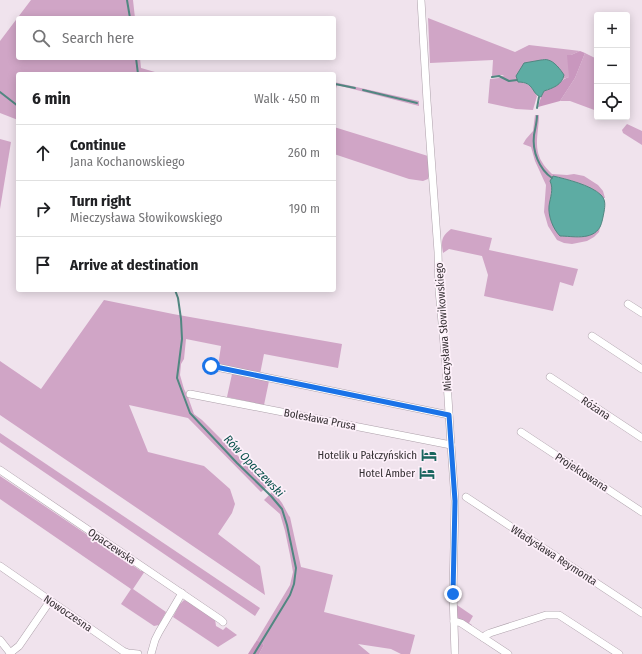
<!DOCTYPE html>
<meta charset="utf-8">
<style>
:root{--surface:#fff;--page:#f2f2f2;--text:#202124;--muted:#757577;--line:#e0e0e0}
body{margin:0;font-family:"Fira Sans Condensed",sans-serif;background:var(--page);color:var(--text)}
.controls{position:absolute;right:12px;top:12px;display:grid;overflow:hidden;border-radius:4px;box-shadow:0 2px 10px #0003}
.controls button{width:36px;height:36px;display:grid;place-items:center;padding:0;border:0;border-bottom:1px solid var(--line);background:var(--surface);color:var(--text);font:20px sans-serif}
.stop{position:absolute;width:12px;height:12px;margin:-9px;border:3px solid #1a73e8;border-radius:50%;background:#fff}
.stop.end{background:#1a73e8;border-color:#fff;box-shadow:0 1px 4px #0008}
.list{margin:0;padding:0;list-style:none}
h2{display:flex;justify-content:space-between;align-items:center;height:52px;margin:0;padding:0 16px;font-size:17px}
h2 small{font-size:13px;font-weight:400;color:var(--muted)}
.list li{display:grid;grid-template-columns:26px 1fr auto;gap:12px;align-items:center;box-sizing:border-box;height:56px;padding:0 16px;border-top:1px solid var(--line)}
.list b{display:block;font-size:15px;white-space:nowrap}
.list p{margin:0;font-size:13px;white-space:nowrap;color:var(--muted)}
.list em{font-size:13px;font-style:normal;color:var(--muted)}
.icon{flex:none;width:22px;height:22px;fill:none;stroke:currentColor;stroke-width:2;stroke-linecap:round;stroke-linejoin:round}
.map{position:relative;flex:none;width:642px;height:654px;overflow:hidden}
.search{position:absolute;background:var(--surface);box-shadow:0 2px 10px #0003;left:16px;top:16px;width:320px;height:44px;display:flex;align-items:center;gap:10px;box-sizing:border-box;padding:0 14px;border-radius:4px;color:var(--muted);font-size:15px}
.panel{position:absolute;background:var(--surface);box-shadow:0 2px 10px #0003;left:16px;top:72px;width:320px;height:220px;border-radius:4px}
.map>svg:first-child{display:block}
.green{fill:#d0a5c6}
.forest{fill:#c997be}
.water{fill:#5daca3;stroke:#518781}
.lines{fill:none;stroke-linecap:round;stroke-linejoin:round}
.stream{stroke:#518781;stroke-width:2}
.minor-casing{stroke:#ada0aa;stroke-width:8}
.minor{stroke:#fff;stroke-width:7}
.route{stroke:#1a73e8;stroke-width:5}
.labels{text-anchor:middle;stroke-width:3.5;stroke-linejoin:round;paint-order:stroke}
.street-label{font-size:11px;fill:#353033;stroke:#fdf0fa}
.poi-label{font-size:11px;fill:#353033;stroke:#fdf0fa;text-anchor:end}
.water-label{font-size:12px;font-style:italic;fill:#07504a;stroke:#fdf0fa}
</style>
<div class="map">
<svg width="642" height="654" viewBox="0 0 642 654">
<rect width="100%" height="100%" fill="#f0e3ed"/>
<g class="green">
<path d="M31,0H133L135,18H18V58H140L141,68L162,74H18V120L0,113V41Z"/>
<path d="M428,18L515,52L529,45L572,50L580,51L571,55L569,77L563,79L564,75L517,79L518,82C527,82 533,87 537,96L533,110L516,109L488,103L490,79L499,78L504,75L492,76L493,60L430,63Z"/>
<path d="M585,53L597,59V111L570,101H560L575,78Z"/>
<path d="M334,82L419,101V106L337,85L335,92H334Z"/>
<path d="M535,115H539C539,131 533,147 542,162C544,166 548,170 552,174L567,175L574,174L584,176L598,185L603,191L605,198H603C596,186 566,179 553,176L552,190L549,208L551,220L560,236C576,236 588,240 600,227L599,232L594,237L587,241L572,244L564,243L557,240L548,226L544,212L546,185L535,161L531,147L523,144L526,139L533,131Z"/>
<path d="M627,124L642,131V145L623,133L622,130Z"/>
<path d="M334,127L428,156L429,175L428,179L423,181L409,179L334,154Z"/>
<path d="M0,139L11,142L0,209Z"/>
<path d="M451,229L492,238L489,250L578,269L573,286L560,282L553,311L484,296L488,275L482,256L449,249L443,253C441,241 441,237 451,229Z"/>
<path d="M104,300L173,314L342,344L338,368L264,354L260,374L218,366L221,346L186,339L184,359L181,364L180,375L184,389L188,397L194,414L202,420L268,486L261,492L188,418L129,405L148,452L204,466L230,489L235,504L232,513L218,534L260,566L265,595L0,415V361L41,389Z"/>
<path d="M232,374L269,381L264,405L227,397Z"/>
<path d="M0,433L260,608L255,616L0,442Z"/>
<path d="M0,476L141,571H145L133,589L166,612L159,625L154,626L121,604L131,589L0,499Z"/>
<path d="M273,491L282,503L289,516L290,517L301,567L333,575L324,612L415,635L410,654H401L391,649L358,644L370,654H259L264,645L257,640L290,585L293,572L290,555L285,531L280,514L264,500Z"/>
<path d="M184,600L189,602L215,619L216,626L223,630L226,627L237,635L218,647L173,617L179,605Z"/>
<path d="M457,605L473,616L469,623L472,625L471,627C467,624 459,621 457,616C456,613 457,608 457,605Z"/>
</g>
<g class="forest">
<path d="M580,51L585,53L575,78L560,101L538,107L541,97L544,91C549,89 553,88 557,85C562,82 562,79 569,77L567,55H571Z"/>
<path d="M257,640L264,645L259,654H248Z"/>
</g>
<g class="water">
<path d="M541,60C543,60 546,59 548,60C554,61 561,70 564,75C562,85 553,88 544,91L541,97C531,94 535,82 518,82L516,76L524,63Z"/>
<path d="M553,176C566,179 591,185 601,195C606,200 605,206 604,212C603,217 602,223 600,227C592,241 572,236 560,236C553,229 548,216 549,206C550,198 554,189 550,181Z"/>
</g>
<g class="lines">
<g class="stream">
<path d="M127,0L130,18"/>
<path d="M136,58L138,74"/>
<path d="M492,77L499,76L509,81L517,80"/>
<path d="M334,89L335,84L355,88"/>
<path d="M363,90L417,103"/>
<path d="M0,92L18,106"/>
<path d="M537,108L539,97"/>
<path d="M537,116C537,122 535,129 534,135C532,151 539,169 552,178"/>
<path d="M175,290L178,298L181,319L182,339L177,378L190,413L237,463L271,496L282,509L287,525L296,568L294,584L290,595L254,654"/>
</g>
<defs>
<g id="minor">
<path d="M421,0L427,101L438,252L439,290L446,366L451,445L455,501L453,594L455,654"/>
<path d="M628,304L642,313"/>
<path d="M592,336L642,369"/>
<path d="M211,366L449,415"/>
<path d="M550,377L642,438"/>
<path d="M190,394L451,445"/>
<path d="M521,432L642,512"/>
<path d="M0,470L221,620L223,622"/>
<path d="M466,497L642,613"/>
<path d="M0,566L123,651L128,653L138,654"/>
<path d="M454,621L461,623L508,654"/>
<path d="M484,638L486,635L490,633L546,615H559L619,654"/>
<path d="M0,640L11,654"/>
<path d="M10,653L19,646L50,601"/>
<path d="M151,654L155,640L159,632L182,593"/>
</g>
</defs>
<use href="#minor" class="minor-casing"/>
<use href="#minor" class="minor"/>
</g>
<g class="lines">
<path class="route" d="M211,366L449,415L455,501L453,594"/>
</g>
<defs>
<symbol id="hotel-bare" viewBox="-9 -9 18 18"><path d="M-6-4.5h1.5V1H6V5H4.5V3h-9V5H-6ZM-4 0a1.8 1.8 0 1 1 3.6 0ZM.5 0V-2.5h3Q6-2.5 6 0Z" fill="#19655e" stroke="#fdf0fa" stroke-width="2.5" paint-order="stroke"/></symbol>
</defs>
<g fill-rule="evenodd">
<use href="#hotel-bare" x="418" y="444" width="22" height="22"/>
<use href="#hotel-bare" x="416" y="462" width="22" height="22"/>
</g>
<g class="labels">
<g class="street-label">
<text transform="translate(443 327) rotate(-94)" y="4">Mieczysława Słowikowskiego</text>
<text transform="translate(596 408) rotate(34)" y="4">Różana</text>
<text transform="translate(320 419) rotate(11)" y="4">Bolesława Prusa</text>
<text transform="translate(582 472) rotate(33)" y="4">Projektowana</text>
<text transform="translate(112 546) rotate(34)" y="4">Opaczewska</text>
<text transform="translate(554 555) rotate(33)" y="4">Władysława Reymonta</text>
<text transform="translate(68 613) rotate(34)" y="4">Nowoczesna</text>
</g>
<g class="poi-label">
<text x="417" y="459">Hotelik u Pałczyńskich</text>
<text x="415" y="477">Hotel Amber</text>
</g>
<g class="water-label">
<text transform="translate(254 466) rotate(46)" y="4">Rów Opaczewski</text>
</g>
</g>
</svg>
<div class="controls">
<button>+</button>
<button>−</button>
<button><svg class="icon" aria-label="locate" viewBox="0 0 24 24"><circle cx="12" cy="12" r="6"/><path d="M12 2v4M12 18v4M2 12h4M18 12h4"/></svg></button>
</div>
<div class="stop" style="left:211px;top:366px"></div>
<div class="stop end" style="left:453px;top:594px"></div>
<div class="search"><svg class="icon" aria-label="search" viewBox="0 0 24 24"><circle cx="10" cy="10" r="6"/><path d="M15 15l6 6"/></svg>Search here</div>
<section class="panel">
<h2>6 min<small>Walk · 450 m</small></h2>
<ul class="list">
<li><svg class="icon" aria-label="ahead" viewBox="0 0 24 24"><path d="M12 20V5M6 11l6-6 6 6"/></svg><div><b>Continue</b><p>Jana Kochanowskiego</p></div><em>260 m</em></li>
<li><svg class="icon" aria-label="right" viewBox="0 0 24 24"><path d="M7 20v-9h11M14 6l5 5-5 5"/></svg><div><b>Turn right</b><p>Mieczysława Słowikowskiego</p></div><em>190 m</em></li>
<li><svg class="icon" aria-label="arrive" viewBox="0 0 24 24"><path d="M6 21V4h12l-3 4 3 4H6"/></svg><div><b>Arrive at destination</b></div></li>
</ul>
</section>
</div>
